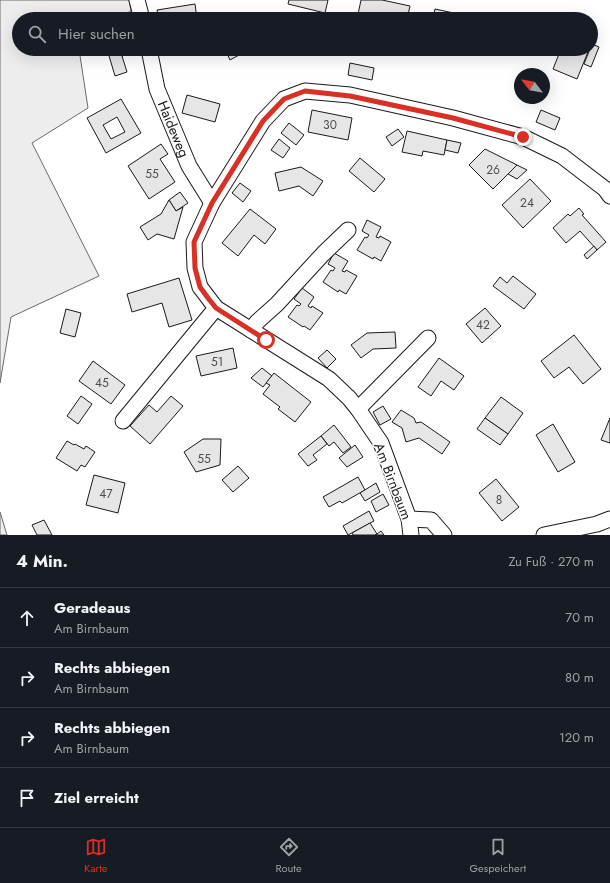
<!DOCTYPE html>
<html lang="de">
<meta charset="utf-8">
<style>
:root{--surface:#171b24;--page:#20242c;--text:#f1f3f6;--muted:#9ea1a6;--line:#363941;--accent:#d93025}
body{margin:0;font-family:Jost,sans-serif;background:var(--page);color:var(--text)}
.compass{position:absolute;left:514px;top:68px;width:36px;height:36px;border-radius:50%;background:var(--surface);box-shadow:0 4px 16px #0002;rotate:301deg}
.stop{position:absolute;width:12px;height:12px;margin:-9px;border:3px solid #d93025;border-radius:50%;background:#fff}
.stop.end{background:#d93025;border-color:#fff;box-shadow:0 1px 4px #0008}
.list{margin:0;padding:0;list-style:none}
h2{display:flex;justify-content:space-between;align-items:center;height:52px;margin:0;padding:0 16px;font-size:17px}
h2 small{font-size:13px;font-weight:400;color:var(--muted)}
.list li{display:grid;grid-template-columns:26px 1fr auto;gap:12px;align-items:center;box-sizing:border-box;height:60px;padding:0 16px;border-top:1px solid var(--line)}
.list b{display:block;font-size:15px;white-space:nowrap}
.list p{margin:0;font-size:13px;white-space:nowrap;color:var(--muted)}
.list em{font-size:13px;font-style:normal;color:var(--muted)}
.icon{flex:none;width:22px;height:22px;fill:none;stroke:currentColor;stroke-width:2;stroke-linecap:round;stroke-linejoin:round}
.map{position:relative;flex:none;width:610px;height:535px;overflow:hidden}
.search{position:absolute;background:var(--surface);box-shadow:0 4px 16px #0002;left:12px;right:12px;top:12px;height:44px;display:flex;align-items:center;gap:10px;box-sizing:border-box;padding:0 14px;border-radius:22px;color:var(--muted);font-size:15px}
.sheet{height:292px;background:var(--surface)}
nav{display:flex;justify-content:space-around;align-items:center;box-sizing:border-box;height:56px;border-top:1px solid var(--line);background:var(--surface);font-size:11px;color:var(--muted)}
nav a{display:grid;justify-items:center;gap:2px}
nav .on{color:var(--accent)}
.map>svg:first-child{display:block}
.built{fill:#ededed;stroke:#6a6a6a}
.building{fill:#e6e6e6;stroke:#1a1a1a;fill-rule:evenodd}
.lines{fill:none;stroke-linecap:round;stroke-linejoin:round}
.minor-casing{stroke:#1a1a1a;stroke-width:17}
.minor{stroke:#fff;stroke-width:15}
.route{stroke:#d93025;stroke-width:5}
.labels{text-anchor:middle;stroke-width:3;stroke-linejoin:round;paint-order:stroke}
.number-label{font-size:12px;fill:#4d4d4d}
.street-label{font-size:14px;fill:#1a1a1a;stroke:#fff}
</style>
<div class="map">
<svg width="610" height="535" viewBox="0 0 610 535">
<rect width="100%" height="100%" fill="#fff"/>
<g class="built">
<path d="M0,0H129L131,11L115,19H19V49H79L88,108L32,143L99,276L11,317L0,383Z"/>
<path d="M0,512L7,535H0Z"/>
</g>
<g class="building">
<path d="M289,0H328L325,13L288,4Z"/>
<path d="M361,0H382L410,6L407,19H391L375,15L374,19H357Z"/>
<path d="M195,4L197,19H159L157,10Z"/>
<path d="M435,9L477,18L476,19H433Z"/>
<path d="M592,44L599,47L591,67L584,64L590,49H591Z"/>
<path d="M107,49H131L132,53L122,56L127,72L115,76Z"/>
<path d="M225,49H250L230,60Z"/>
<path d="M561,49H581L588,52L577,79L553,69Z"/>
<path d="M350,63L374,68L372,80L348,75Z"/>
<path d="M187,95L220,104L215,122L182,113Z"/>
<path d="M121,99L141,133L106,153L87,118ZM117,117L125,132L111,139L103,125Z"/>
<path d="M312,110L352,118L348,140L308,132Z"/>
<path d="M541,110L560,118L555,130L536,122Z"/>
<path d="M289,123L304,135L296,145L281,133Z"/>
<path d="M398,129L404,137L392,146L386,137Z"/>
<path d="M407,131L447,140L444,155L423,151L422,156L402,152Z"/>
<path d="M279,139L290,148L283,158L271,150Z"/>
<path d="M447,140L461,143L458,153L445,150Z"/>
<path d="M161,144L168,154L160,159L175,182L149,199L128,166Z"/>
<path d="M485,149L517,165L493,189L469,165Z"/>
<path d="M360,158L385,179L374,192L349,171Z"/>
<path d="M517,165L527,170L517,179L508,174Z"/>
<path d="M301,167L323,181L313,196L299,186L279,191L275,173Z"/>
<path d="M530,179L551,201L523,228L502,205Z"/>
<path d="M240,183L251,191L243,202L232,193Z"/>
<path d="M180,192L188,203L176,211L169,200Z"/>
<path d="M169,200L176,211L183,207L174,239L157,234L148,240L140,227L161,214Z"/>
<path d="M579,208L584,214L582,215L606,242L597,250L580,231L566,243L553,228L568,214L570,216Z"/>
<path d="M250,209L276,229L265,244L254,235L238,256L222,243Z"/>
<path d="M367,220L381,227L376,237L379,238L380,236L391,242L381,261L374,257L373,259L357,250L365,237L367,238L369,235L362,231Z"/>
<path d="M594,246L597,250L587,259L584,255Z"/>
<path d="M334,253L348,261L342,271L345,272L346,270L357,276L346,294L339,290L338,292L323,282L331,270L333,271L335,268L328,264Z"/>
<path d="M513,276L536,294L524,309L493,286L500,277L507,283Z"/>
<path d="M179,278L192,320L169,327L162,303L132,312L127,294Z"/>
<path d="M302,288L314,297L308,306L311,308L312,306L323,313L310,330L304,326L303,327L288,317L297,305L299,306L301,304L294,299Z"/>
<path d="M485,308L501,326L482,343L466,324Z"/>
<path d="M66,309L81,313L75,337L60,333Z"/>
<path d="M395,332L396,348L373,349L361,358L351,345L367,333Z"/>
<path d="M574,335L601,369L583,384L569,367L554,378L541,361Z"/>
<path d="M233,348L237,368L201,376L196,356Z"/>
<path d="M327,350L336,359L327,368L318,358Z"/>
<path d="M439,358L464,376L454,390L441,381L431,396L418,387Z"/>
<path d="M93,361L125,385L111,404L79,381Z"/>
<path d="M262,368L272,376L263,387L251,378Z"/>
<path d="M274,373L311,402L295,422L278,409L280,407L263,394L270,385L266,383Z"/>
<path d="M81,396L92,404L78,424L67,416Z"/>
<path d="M171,396L183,406L150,444L130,426L149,405L157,412Z"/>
<path d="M501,397L523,413L508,434L485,418Z"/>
<path d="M383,406L391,419L380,425L373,412Z"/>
<path d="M401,410L414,418L416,423L421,422L450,442L442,454L419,438L406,442L402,428L392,422Z"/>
<path d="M485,418L508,434L500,445L477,429Z"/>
<path d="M610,418V443L601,440Z"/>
<path d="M553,424L575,462L558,472L536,435Z"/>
<path d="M334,425L351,447L343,453L334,442L329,446L321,436Z"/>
<path d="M321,436L327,444L313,455L317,460L308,466L298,454Z"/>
<path d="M203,439H221L220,465L196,472L184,452Z"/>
<path d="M67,441L74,445L75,444L84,449L86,446L95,452L85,467L81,465L77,471L56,458Z"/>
<path d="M355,445L363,457L347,467L339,458Z"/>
<path d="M238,466L249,478L233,492L222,480Z"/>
<path d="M94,475L125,483L118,513L86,505Z"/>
<path d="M358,477L365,490L342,503L340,501L329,507L323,497Z"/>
<path d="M496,479L519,507L502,521L479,493Z"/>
<path d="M376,483L380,492L365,501L360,493Z"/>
<path d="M383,494L389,505L376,512L371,501Z"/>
<path d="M369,511L374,521L348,535L343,526Z"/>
<path d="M44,520L52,535H37L32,525Z"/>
<path d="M370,523L377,534L375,535H353L352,533Z"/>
<path d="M381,531L384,535H375L377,534Z"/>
</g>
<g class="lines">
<defs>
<g id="minor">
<path d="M137,0L142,19"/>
<path id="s1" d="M149,49L157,89L189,166L212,203"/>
<path d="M251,330L257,322L277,304L323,254L348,230"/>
<path d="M358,409L428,338"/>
<path d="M123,421L216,308"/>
<path d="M409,519L431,520L444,535"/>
<path d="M411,535L409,519L381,443L358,409L349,398L329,379L216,308L200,287L195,268L194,242L212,203L263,121L284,99L305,91L350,95L453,118L523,137L562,156L605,189L610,196"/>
<path d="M544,535L597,524L610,519"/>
</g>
</defs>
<use href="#minor" class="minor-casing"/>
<use href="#minor" class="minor"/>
</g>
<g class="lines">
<path class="route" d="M266,340L216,308L208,298L200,287L195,268L194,242L212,203L263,121L284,99L305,91L350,96L453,118L523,137"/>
</g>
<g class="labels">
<g class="number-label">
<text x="330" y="129">30</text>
<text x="493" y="174">26</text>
<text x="152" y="178">55</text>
<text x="527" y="207">24</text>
<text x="483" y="329">42</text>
<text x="217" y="366">51</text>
<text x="102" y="387">45</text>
<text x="204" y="463">55</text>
<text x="106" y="498">47</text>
<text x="499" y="504">8</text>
</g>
<g class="street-label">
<text dy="5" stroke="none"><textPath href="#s1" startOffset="84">Haideweg</textPath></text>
<text transform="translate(393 481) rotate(69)" y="5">Am Birnbaum</text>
</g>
</g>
</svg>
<svg class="compass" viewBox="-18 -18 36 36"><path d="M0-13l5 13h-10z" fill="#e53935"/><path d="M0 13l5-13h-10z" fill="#9ea1a6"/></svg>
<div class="stop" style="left:266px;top:340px"></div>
<div class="stop end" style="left:523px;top:137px"></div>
<div class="search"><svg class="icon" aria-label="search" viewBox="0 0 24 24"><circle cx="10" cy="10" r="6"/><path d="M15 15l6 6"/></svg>Hier suchen</div>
</div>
<section class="sheet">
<h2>4 Min.<small>Zu Fuß · 270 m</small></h2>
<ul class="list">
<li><svg class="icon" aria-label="ahead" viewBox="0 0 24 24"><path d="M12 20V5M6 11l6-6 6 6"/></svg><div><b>Geradeaus</b><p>Am Birnbaum</p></div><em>70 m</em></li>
<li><svg class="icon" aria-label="right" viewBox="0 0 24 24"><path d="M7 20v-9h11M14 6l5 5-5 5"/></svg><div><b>Rechts abbiegen</b><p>Am Birnbaum</p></div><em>80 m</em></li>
<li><svg class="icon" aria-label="right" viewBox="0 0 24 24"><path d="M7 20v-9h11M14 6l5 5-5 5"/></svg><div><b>Rechts abbiegen</b><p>Am Birnbaum</p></div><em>120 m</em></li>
<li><svg class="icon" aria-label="arrive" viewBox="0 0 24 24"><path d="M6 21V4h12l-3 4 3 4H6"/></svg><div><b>Ziel erreicht</b></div></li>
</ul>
</section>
<nav>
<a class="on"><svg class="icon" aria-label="map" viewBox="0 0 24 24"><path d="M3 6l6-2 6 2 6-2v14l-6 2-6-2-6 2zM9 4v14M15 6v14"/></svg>Karte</a>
<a><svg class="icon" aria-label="directions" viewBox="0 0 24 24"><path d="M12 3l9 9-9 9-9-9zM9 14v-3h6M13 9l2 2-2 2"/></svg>Route</a>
<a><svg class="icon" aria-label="saved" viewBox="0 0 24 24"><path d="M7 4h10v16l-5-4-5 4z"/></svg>Gespeichert</a>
</nav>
